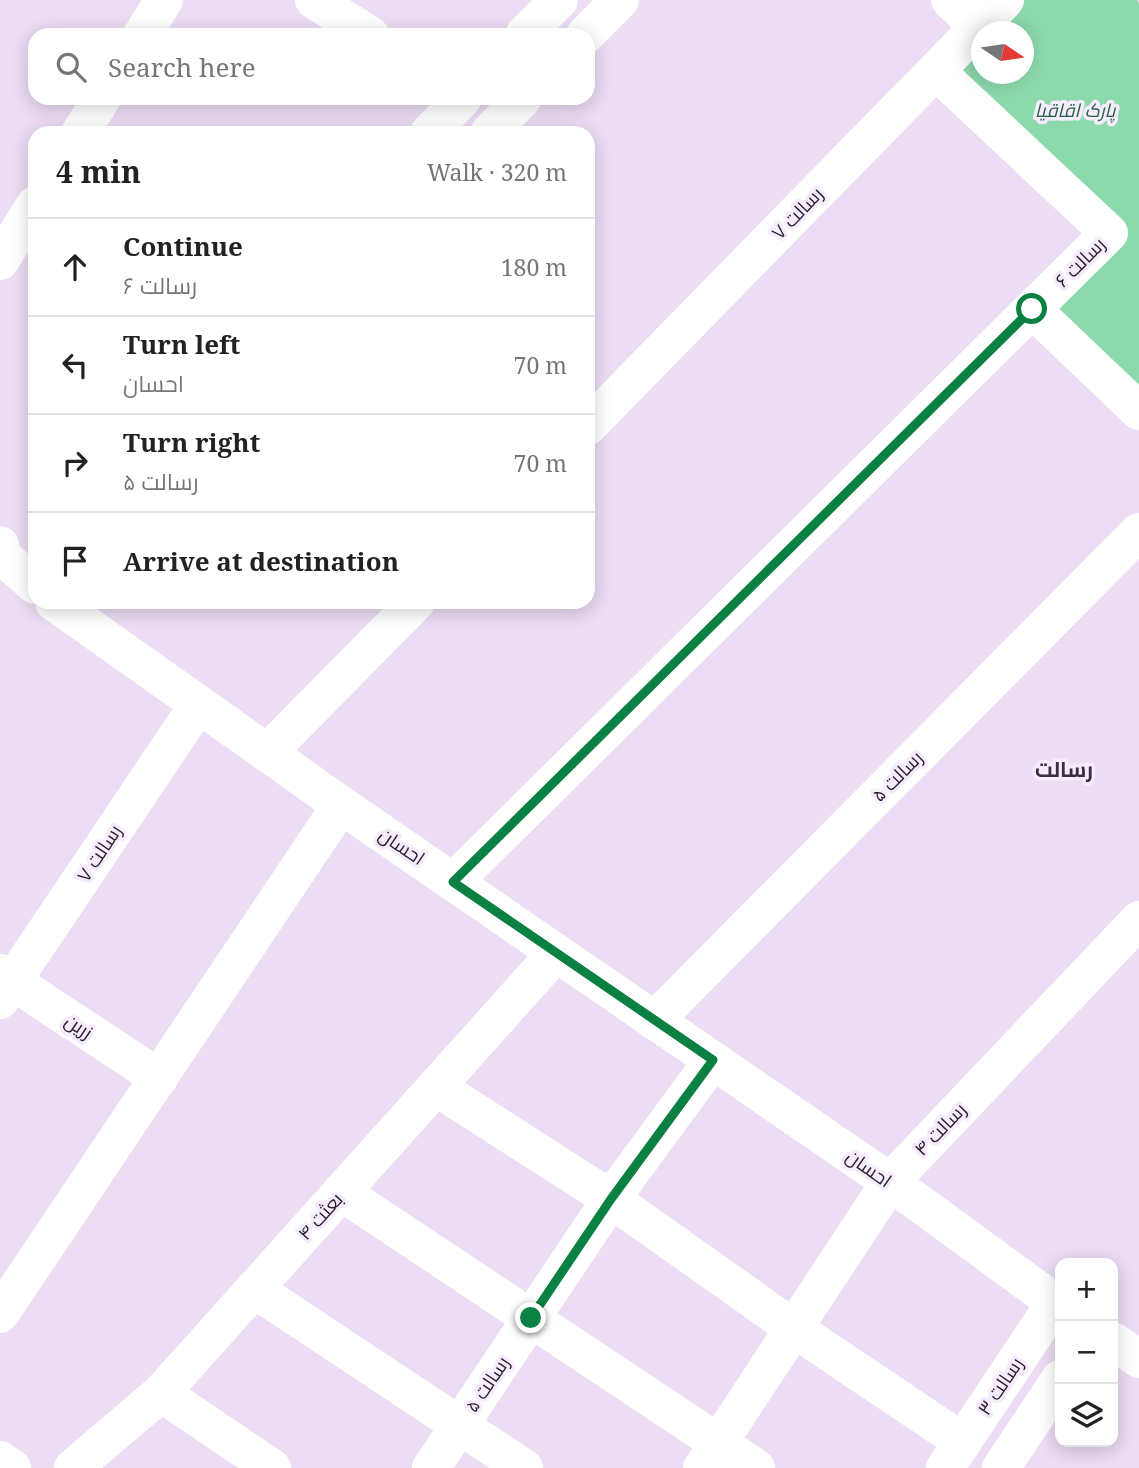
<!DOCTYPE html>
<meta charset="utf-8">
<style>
:root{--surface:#fff;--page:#f2f2f2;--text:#222;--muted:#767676;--line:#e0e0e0}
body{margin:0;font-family:"Noto Serif",Cairo,serif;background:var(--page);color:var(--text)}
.controls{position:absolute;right:21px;bottom:21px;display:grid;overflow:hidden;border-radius:14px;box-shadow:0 4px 18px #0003}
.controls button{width:63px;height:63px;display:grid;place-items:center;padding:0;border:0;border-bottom:2px solid var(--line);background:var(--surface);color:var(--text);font:35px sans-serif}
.compass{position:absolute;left:971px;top:21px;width:63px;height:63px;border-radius:50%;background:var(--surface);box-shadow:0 4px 18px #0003;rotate:103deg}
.stop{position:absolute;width:21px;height:21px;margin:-16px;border:5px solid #0b8043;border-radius:50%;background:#fff}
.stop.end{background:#0b8043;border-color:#fff;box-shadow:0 2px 7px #0008}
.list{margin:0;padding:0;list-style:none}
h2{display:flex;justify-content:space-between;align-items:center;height:91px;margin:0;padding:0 28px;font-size:30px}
h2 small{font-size:23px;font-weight:400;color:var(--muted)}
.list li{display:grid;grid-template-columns:46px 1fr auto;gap:21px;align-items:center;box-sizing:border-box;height:98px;padding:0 28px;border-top:2px solid var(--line)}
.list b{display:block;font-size:26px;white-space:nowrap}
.list p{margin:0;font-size:23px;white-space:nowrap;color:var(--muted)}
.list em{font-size:23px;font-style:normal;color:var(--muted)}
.icon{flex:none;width:38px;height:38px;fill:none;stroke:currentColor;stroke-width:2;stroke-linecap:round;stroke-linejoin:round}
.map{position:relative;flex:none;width:1139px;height:1468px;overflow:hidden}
.search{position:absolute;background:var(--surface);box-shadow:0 4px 18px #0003;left:28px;top:28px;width:567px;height:77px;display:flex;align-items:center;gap:18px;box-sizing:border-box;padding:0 24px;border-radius:21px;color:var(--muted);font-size:26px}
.panel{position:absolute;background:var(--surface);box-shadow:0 4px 18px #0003;left:28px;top:126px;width:567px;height:483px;border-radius:21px}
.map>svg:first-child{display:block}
.green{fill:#8cd9ac;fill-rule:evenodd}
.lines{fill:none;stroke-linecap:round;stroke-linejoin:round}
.minor{stroke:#fff;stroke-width:38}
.route{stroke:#0b8043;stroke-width:9}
.labels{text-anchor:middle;stroke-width:7;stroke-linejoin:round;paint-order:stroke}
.park-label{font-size:19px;font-style:italic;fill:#236543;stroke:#f7ebfe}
.street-label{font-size:19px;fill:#251f28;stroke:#f7ebfe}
.neighbourhood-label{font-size:21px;font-weight:bold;fill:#3a2e41;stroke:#f7ebfe}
</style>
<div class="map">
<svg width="1139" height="1468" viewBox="0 0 1139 1468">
<rect width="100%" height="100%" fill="#ecdcf4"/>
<path class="green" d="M1005,0H1137L1139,3V411L1032,309L1109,234L936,71ZM982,32H1024V74H982Z"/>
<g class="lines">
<g class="minor">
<path d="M314,0L370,35"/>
<path d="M950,0L979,27"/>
<path d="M142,35L164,0"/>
<path d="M524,35L559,0"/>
<path d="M585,35L620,0"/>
<path d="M80,133L102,98"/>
<path d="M429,133L463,98"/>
<path d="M489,133L523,98"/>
<path d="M0,261L35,205"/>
<path d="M1032,309L1139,411"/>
<path d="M588,426L1005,0"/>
<path d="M0,545L1,555L35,585"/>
<path d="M54,602L341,805L890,1182L1060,1306"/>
<path d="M267,753L416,602"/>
<path d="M453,882L1109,233L936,71"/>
<path d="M0,973L159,1078"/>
<path d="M0,1000L198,705"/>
<path d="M654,1021L1139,532"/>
<path d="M436,1087L611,1199L796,1330L963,1442"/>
<path d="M341,1192L756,1468"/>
<path d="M254,1289L524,1468"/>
<path d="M0,1314L341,805"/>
<path d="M1113,1341L1139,1359"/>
<path d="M161,1393L272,1468"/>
<path d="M0,1460L12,1468"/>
<path d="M73,1468L161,1393L556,953"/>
<path d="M431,1468L611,1199L713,1060"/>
<path d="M702,1468L890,1182L1139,920"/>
<path d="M945,1468L1055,1303"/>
<path d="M1001,1468L1060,1379"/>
</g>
</g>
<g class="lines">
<path class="route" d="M531,1318L611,1199L713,1060L453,882L1032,309"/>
</g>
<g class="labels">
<g class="park-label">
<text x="1075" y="117">پارک اقاقیا</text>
</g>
<g class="street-label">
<text transform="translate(797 213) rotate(-46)" y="7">رسالت ۷</text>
<text transform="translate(1080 262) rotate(-45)" y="7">رسالت ۶</text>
<text transform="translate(897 776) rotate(-45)" y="7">رسالت ۵</text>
<text transform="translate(402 846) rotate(34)" y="7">احسان</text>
<text transform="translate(99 853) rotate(-56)" y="7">رسالت ۷</text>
<text transform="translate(79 1026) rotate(34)" y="7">زرین</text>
<text transform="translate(940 1129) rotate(-46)" y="7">رسالت ۴</text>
<text transform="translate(869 1168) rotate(35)" y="7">احسان</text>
<text transform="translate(320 1216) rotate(-48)" y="7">بعثت ۴</text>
<text transform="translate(487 1384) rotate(-56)" y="7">رسالت ۵</text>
<text transform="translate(1000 1386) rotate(-56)" y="7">رسالت ۳</text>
</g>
<g class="neighbourhood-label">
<text x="1064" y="777">رسالت</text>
</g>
</g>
</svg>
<div class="controls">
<button>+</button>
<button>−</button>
<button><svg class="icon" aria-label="layers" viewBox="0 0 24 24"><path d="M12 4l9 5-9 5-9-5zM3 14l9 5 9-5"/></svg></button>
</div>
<svg class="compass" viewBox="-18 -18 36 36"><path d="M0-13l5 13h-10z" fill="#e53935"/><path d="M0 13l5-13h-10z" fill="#767676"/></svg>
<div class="stop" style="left:1032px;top:309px"></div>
<div class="stop end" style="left:531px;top:1318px"></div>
<div class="search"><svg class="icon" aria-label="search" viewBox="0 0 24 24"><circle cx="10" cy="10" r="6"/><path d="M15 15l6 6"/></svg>Search here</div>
<section class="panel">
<h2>4 min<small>Walk · 320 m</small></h2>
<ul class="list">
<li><svg class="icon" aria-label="ahead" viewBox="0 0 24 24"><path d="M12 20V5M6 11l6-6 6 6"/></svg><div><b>Continue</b><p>رسالت ۶</p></div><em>180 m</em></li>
<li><svg class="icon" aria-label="left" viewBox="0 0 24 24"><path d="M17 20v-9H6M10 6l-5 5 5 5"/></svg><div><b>Turn left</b><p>احسان</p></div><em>70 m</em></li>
<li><svg class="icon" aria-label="right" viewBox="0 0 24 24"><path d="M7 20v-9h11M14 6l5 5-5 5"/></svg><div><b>Turn right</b><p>رسالت ۵</p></div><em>70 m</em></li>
<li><svg class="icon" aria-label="arrive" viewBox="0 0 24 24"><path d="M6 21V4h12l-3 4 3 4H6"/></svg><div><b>Arrive at destination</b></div></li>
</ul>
</section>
</div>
